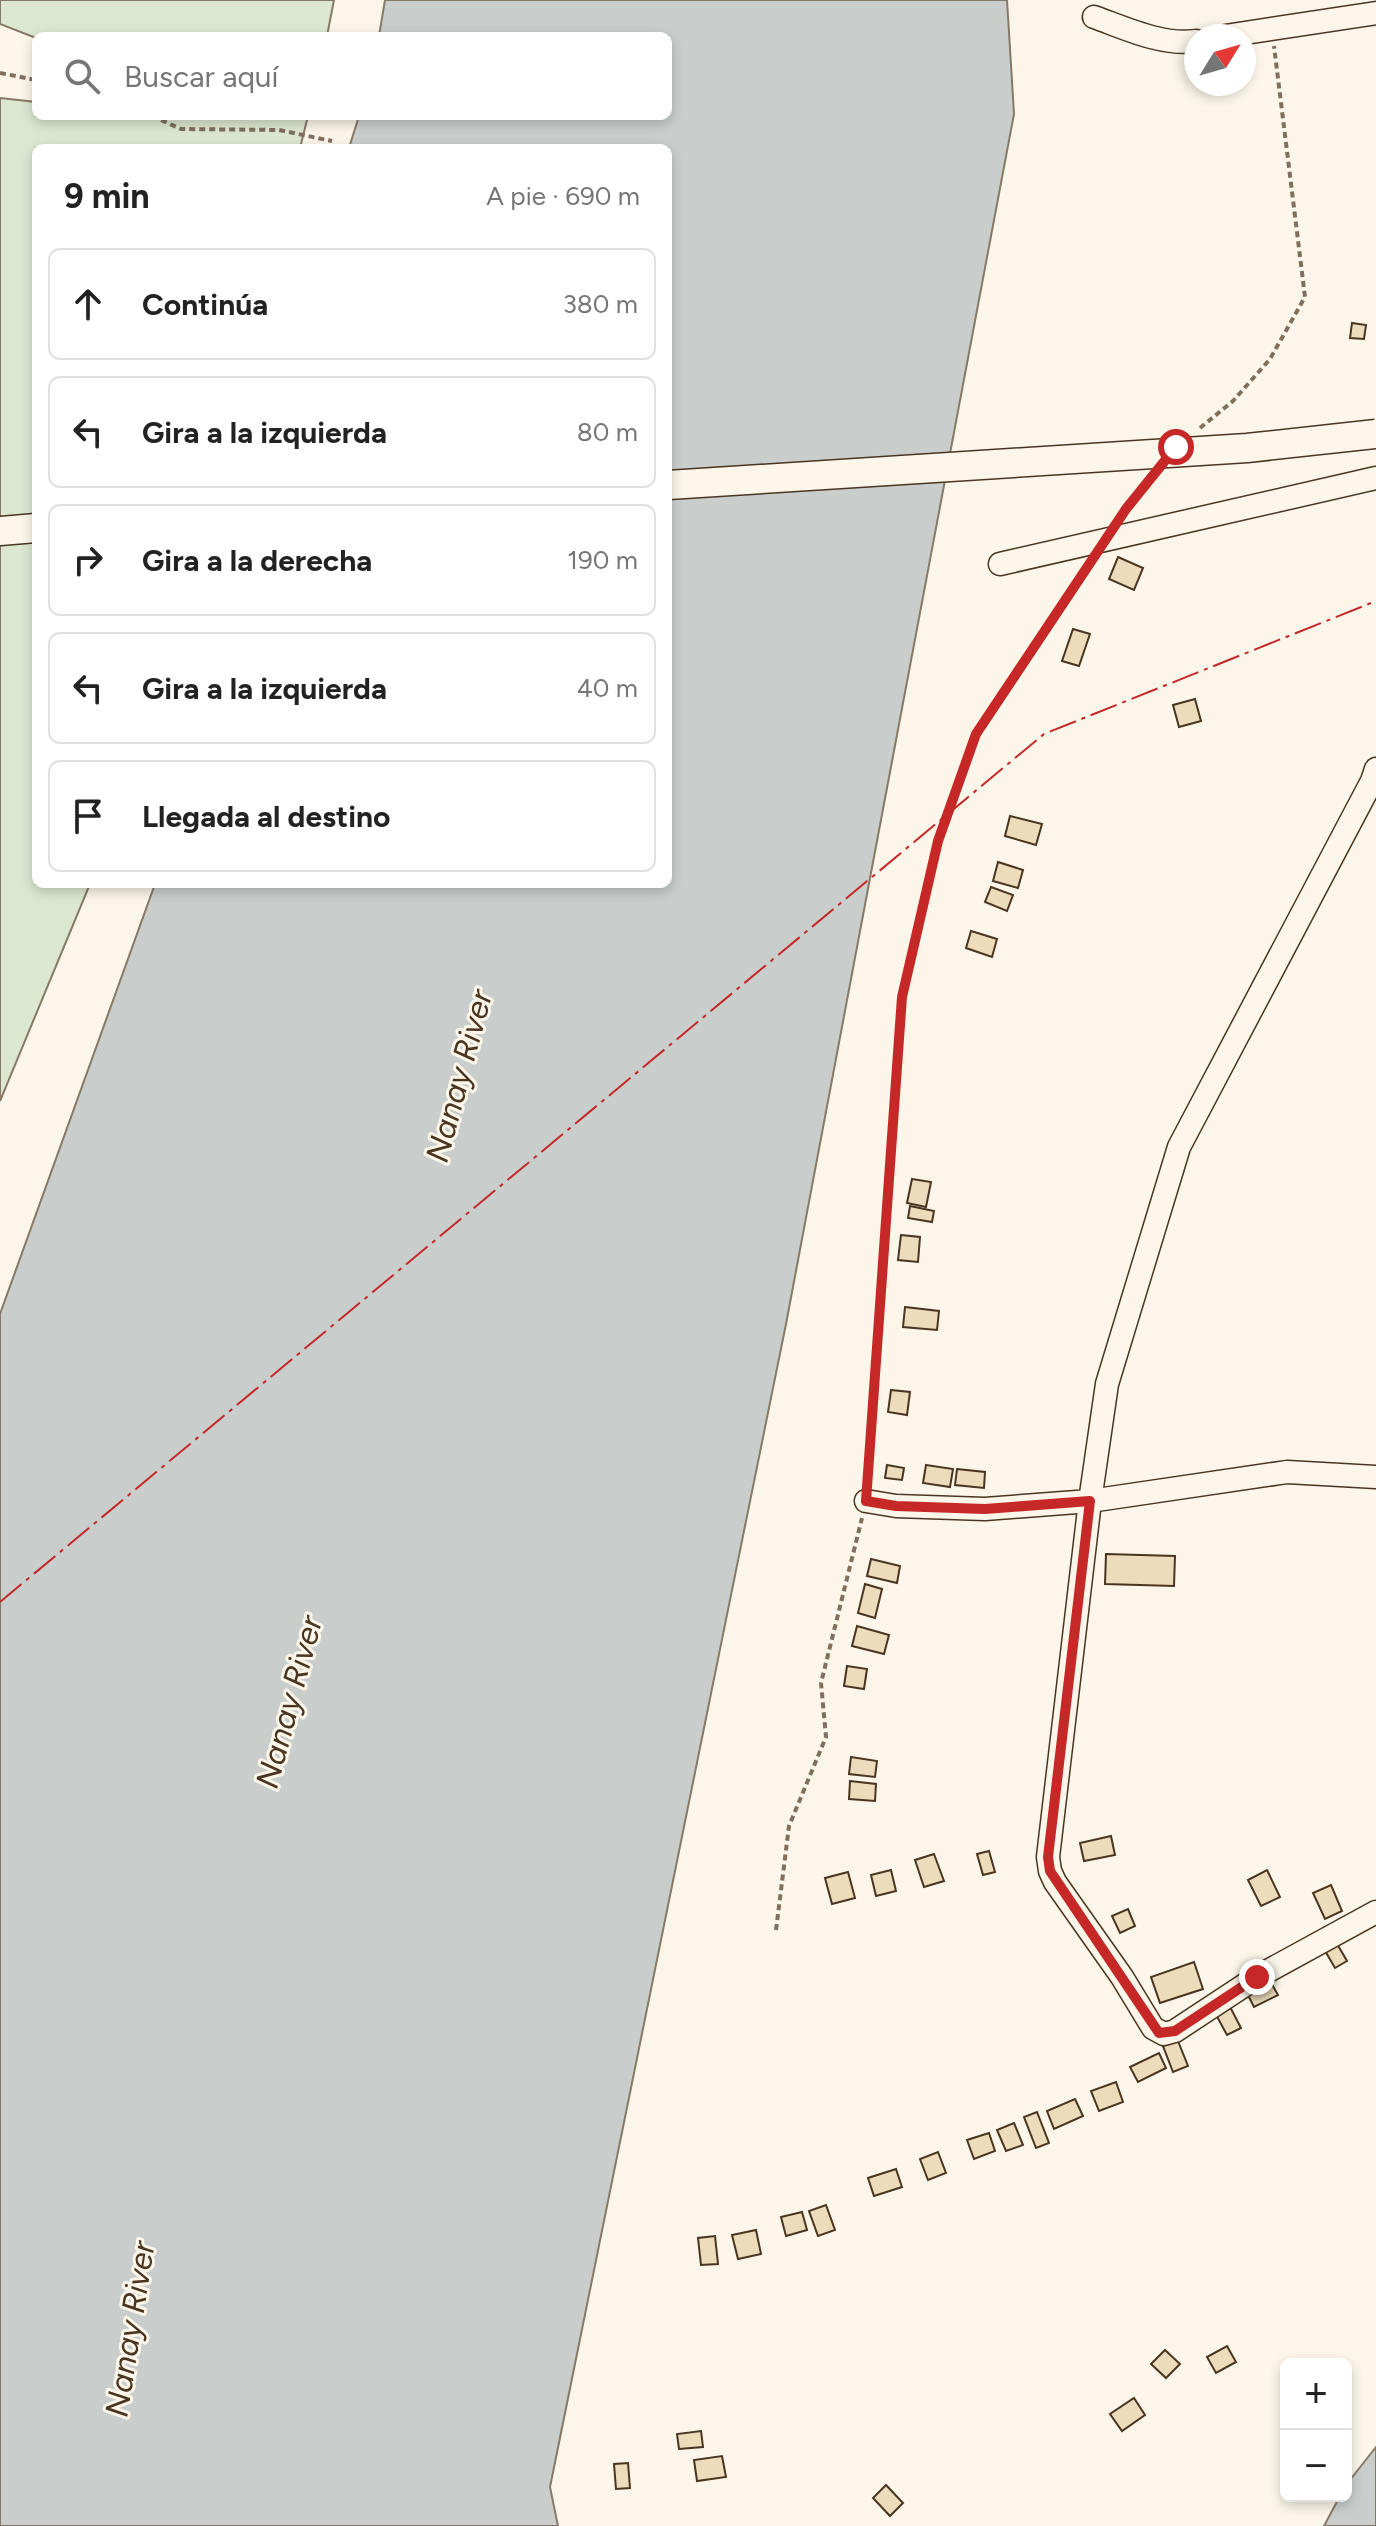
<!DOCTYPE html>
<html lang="es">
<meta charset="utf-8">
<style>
:root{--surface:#fff;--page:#f6f6f6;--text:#222;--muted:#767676;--line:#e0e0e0}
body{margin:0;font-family:Figtree,sans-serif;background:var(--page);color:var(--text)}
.controls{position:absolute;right:24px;bottom:24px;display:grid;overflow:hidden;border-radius:12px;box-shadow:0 4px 12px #0003}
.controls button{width:72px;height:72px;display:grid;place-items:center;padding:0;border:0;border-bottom:2px solid var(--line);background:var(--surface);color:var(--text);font:40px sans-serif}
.compass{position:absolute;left:1184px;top:24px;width:72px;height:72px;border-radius:50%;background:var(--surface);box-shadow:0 4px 12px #0003;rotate:53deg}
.stop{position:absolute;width:24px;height:24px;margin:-18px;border:6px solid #c62828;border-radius:50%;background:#fff}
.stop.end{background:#c62828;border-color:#fff;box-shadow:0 2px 8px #0008}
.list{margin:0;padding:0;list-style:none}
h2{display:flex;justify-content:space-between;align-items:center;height:104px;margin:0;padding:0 32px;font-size:34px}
h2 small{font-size:26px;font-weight:400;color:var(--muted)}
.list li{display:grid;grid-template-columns:52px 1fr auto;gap:24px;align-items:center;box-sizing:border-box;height:112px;margin:0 16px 16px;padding:0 16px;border:2px solid var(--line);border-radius:12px}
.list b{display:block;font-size:30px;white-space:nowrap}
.list em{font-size:26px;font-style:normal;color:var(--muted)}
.icon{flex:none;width:44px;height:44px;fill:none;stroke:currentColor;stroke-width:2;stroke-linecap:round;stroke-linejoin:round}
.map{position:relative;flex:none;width:1376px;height:2526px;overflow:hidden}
.search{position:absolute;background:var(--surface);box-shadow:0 4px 12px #0003;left:32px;top:32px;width:640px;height:88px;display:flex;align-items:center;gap:20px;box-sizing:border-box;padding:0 28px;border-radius:12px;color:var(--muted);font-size:30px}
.panel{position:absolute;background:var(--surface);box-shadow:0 4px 12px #0003;left:32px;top:144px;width:640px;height:744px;border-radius:12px}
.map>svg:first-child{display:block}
.green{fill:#dce7d0;stroke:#887966;stroke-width:2}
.water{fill:#c9cecd;stroke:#887966;stroke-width:2}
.building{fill:#ecdcbc;stroke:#4a3520;stroke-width:2}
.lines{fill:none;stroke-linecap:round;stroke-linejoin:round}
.minor-casing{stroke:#4a3520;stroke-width:25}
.major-casing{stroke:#4a3520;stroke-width:31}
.path{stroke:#7f6f5c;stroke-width:4;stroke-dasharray:6 4;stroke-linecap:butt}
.minor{stroke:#fbf6e9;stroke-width:22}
.major{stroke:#fbf6e9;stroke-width:28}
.major-bridge-casing{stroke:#4a3520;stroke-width:31;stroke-linecap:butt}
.major-bridge{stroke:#fbf6e9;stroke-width:28}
.power{stroke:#c62828;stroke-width:2;stroke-dasharray:28 6 4 6;stroke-linecap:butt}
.route{stroke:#c62828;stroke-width:10}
.labels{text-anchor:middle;stroke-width:6;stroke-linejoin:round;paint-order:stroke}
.water-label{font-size:32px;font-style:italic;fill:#4a3520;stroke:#fbf6e9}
</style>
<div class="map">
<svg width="1376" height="2526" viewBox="0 0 1376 2526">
<rect width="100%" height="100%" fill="#fbf6e9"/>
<g class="green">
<path d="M0,0H334L327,36L36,38L0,24Z"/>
<path d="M0,98L36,102V116H308L300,148H36V884H90L0,1101Z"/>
</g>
<g class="water">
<path d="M385,0H1007L1014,114L786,1324L550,2487L558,2526H0V1314L155,884H668V148H349L359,116H668V36H379Z"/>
<path d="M1376,2447V2526H1324L1340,2496H1346V2485Z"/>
</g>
<g class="building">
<path d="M1352,323L1366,325L1364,339L1350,338Z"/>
<path d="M1118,557L1143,568L1134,590L1109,579Z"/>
<path d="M1073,629L1090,634L1079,666L1062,661Z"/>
<path d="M1195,699L1201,721L1179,727L1173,705Z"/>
<path d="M1010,816L1042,824L1036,845L1005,836Z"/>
<path d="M998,862L1023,870L1018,888L993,881Z"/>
<path d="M991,887L1013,895L1007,911L985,902Z"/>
<path d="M971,931L997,939L992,957L966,948Z"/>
<path d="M912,1179L931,1182L926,1207L907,1203Z"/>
<path d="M910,1206L934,1211L932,1222L908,1218Z"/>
<path d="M901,1235L920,1237L918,1262L898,1260Z"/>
<path d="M905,1307L939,1311L937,1330L903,1327Z"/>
<path d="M891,1390L910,1392L907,1415L888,1412Z"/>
<path d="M887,1465L904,1468L902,1480L885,1478Z"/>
<path d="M926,1465L953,1469L950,1487L923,1483Z"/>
<path d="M957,1469L985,1472L984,1488L955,1485Z"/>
<path d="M1106,1554L1175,1556L1174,1586L1105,1584Z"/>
<path d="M871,1559L900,1566L897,1583L867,1576Z"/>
<path d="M865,1584L882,1589L875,1618L858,1613Z"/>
<path d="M857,1626L889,1635L884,1654L852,1646Z"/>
<path d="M847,1666L867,1669L864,1689L844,1686Z"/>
<path d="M851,1757L877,1761L875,1777L849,1774Z"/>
<path d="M850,1781L876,1784L875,1801L849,1799Z"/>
<path d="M1111,1836L1115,1855L1084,1861L1080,1843Z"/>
<path d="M989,1851L995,1872L983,1875L977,1854Z"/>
<path d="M934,1854L944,1881L924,1887L915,1860Z"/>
<path d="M891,1870L896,1891L876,1896L871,1875Z"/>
<path d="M1267,1870L1280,1897L1261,1906L1248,1880Z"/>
<path d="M848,1872L855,1898L832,1904L825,1878Z"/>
<path d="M1331,1885L1342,1911L1325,1919L1313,1893Z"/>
<path d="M1128,1909L1135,1926L1120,1933L1112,1916Z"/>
<path d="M1336,1942L1347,1961L1335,1968L1324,1949Z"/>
<path d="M1194,1962L1203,1989L1160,2003L1151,1977Z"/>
<path d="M1269,1979L1278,1995L1254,2007L1246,1991Z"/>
<path d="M1228,2003L1241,2028L1227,2035L1214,2011Z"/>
<path d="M1178,2041L1188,2066L1173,2072L1163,2046Z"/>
<path d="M1159,2053L1166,2068L1138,2082L1130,2067Z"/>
<path d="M1116,2082L1123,2102L1099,2111L1091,2091Z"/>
<path d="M1075,2099L1083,2116L1054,2129L1047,2111Z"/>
<path d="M1037,2112L1049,2143L1036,2148L1024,2117Z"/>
<path d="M1014,2123L1023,2145L1006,2151L997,2130Z"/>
<path d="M989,2133L995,2151L974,2159L967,2140Z"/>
<path d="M938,2152L946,2173L928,2180L920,2159Z"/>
<path d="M896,2169L902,2187L874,2196L868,2178Z"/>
<path d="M826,2205L835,2230L818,2236L809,2211Z"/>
<path d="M802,2212L807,2230L786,2236L781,2217Z"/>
<path d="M756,2230L761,2254L738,2259L732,2235Z"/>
<path d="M715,2236L718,2264L701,2265L698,2238Z"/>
<path d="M1227,2346L1236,2362L1216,2373L1207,2357Z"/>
<path d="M1165,2350L1180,2364L1166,2378L1151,2364Z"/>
<path d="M1134,2398L1145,2415L1122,2431L1110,2414Z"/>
<path d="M701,2431L703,2447L679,2449L677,2434Z"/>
<path d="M722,2456L726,2477L697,2481L694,2460Z"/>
<path d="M628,2463L630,2488L616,2489L614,2464Z"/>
<path d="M886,2485L903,2503L890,2516L873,2498Z"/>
</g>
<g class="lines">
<defs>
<g id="minor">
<path d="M1094,17C1125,28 1163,46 1196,41"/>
<path d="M1225,36L1376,13"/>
<path d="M1000,564L1376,478"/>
<path d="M1376,1477L1287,1472L1090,1501L1048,1857L1050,1871L1055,1882L1122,1977L1153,2028L1164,2034L1175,2031L1257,1977L1376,1912"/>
<path d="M866,1501L896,1506L985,1509L1090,1501L1107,1384L1179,1147L1372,781L1376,769"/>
</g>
<path id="major" d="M0,531L36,528"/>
</defs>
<use href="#minor" class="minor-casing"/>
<use href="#major" class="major-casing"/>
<g class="path">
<path d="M0,73L36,80"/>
<path d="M152,116L181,129L279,130L332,141"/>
<path d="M1200,428L1233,401L1270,359L1305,297L1274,46"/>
<path d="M1123,514L1152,477"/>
<path d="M867,1482L902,997L938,841L976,734L1089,565"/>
<path d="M776,1930L789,1826L826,1737L821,1683L862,1518"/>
</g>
<use href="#minor" class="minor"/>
<use href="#major" class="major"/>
<defs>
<path id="major-bridge" d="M668,485L1247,448L1376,434"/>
</defs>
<use href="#major-bridge" class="major-bridge-casing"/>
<use href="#major-bridge" class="major-bridge"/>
<path class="power" d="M0,1602L1044,734L1376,601"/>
</g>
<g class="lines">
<path class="route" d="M1176,447L1126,509L976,734L938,841L902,997L866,1501L896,1506L985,1509L1090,1501L1048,1857L1050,1871L1159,2033L1175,2031L1257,1977"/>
</g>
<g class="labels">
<g class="water-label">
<text transform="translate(459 1076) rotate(-75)" y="11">Nanay River</text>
<text transform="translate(289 1702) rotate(-75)" y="11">Nanay River</text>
<text transform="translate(130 2329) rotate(-81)" y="11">Nanay River</text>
</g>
</g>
</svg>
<div class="controls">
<button>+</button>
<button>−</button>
</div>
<svg class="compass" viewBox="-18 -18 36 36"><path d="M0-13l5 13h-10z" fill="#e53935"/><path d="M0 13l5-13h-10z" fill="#767676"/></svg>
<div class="stop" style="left:1176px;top:447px"></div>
<div class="stop end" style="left:1257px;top:1977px"></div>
<div class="search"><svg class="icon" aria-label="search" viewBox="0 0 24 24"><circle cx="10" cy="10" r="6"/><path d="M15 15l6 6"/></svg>Buscar aquí</div>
<section class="panel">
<h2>9 min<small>A pie · 690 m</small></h2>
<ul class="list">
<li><svg class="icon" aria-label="ahead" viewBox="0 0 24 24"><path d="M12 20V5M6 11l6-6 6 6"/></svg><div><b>Continúa</b></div><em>380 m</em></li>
<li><svg class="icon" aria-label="left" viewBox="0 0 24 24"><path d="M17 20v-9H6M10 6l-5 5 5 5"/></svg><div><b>Gira a la izquierda</b></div><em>80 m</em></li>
<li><svg class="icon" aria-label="right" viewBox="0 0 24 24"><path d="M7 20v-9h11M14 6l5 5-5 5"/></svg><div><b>Gira a la derecha</b></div><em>190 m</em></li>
<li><svg class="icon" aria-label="left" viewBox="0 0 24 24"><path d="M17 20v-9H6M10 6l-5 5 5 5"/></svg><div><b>Gira a la izquierda</b></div><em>40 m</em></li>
<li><svg class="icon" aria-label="arrive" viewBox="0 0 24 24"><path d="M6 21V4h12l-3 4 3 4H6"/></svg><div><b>Llegada al destino</b></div></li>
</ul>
</section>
</div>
